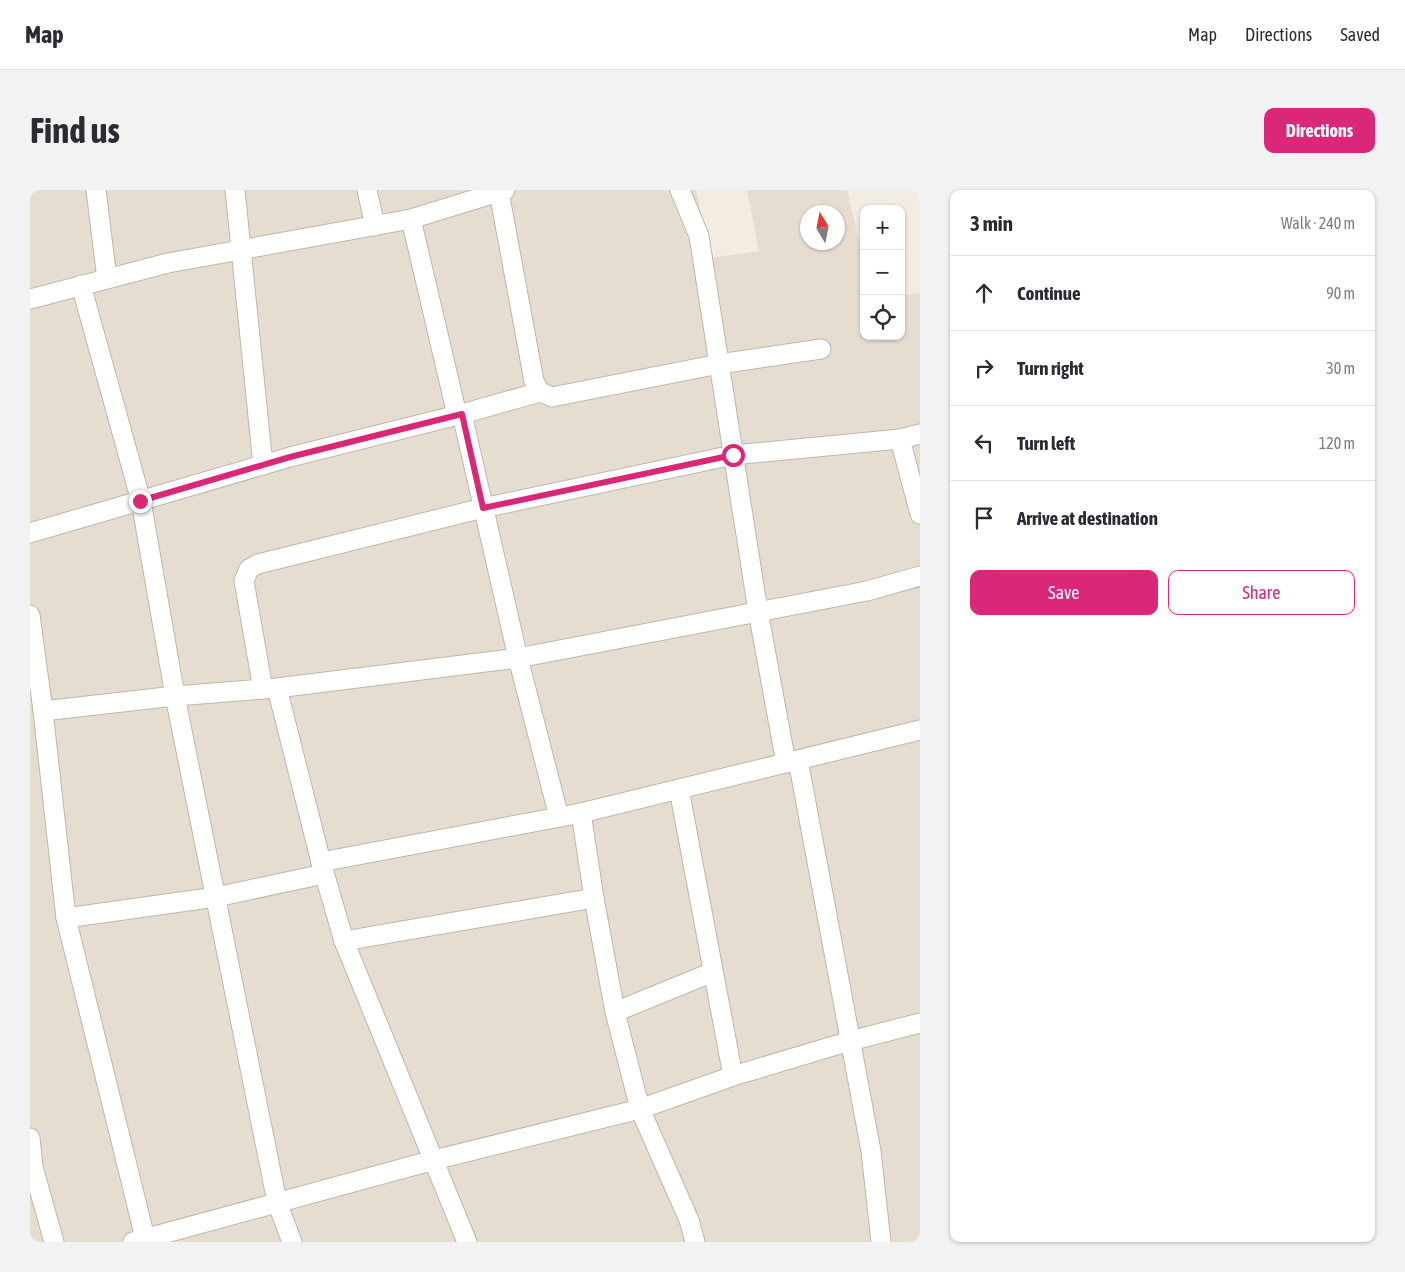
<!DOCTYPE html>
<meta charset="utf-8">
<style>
:root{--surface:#fff;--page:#f2f2f3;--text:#2b2b33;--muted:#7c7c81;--line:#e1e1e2;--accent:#db2777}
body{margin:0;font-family:"Asap Condensed",sans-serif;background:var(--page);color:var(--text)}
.controls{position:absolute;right:15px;top:15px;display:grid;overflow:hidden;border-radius:10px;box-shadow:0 1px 4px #0004}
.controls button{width:45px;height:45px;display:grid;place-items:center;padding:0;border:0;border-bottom:1px solid var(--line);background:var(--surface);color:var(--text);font:25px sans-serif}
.compass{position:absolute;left:770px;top:15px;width:45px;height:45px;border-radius:50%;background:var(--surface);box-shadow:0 1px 4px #0004;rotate:350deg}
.stop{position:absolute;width:15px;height:15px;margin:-11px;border:4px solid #db2777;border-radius:50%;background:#fff}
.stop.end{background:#db2777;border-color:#fff;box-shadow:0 1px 5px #0008}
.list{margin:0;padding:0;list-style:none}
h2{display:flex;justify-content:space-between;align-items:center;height:65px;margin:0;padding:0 20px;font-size:21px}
h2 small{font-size:16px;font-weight:400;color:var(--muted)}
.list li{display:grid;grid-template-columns:32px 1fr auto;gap:15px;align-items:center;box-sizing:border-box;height:75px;padding:0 20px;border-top:1px solid var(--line)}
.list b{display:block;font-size:19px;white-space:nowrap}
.list em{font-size:16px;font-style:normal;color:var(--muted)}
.actions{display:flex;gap:10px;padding:15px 20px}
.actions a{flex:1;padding:11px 0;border:1px solid var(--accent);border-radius:10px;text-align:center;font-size:18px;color:var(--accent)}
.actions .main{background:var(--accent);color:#fff}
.icon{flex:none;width:28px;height:28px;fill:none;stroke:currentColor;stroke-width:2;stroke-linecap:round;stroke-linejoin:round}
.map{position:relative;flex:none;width:890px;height:1052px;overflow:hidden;border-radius:10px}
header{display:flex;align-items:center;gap:30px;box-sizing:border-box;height:70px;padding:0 25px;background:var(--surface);border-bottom:1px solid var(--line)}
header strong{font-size:24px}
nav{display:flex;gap:28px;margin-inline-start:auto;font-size:18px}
.intro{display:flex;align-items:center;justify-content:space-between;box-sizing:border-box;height:120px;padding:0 30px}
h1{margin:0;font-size:35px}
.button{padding:12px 22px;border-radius:10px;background:var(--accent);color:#fff;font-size:18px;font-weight:700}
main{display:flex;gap:30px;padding:0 30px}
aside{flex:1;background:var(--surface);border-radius:10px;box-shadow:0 1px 4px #0004}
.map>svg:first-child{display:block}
.residential{fill:#e6ddd1;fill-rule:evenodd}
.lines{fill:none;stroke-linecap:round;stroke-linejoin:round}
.street-casing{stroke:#c0b6a9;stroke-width:21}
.street{stroke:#fff;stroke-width:19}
.route{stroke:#db2777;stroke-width:6}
</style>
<header>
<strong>Map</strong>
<nav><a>Map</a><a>Directions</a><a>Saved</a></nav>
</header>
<div class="intro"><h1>Find us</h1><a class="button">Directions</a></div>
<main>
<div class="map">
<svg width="890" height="1052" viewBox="0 0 890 1052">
<rect width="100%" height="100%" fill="#f2ece3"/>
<path class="residential" d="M0,0H666L681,68L729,61L717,0H817L834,72V146H871V106L890,103V1052H0ZM778,22H808V52H778Z"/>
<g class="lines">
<defs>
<g id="street">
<path d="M66,0L77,89"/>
<path d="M205,0L233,275"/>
<path d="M337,0L345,36"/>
<path d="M650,0L669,46L728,421L756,573"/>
<path d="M469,2L504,191L510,202L522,207L689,174L791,159"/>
<path d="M381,29L427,225"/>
<path d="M51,95L111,311L145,506L247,1012L262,1052"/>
<path d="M0,109L138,73L381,29L475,0"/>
<path d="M510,202L432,224L488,468L529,627"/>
<path d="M870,249L890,324"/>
<path d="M0,343L260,267L432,224"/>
<path d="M0,425L13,521L36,728L116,1052"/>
<path d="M247,498L291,672L314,751L437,1052"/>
<path d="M233,499L214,391L219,379L228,374L453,318L703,265L870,249L890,244"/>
<path d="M13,521L145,506L247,498L488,468L837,401L890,386"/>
<path d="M768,570L841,961L851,1052"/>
<path d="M649,599L703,886"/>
<path d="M551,623L564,708L585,822L610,919L659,1030L665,1052"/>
<path d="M291,672L551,623L890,540"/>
<path d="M36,728L186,707L294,684"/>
<path d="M314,751L564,708"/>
<path d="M585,822L683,782"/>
<path d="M0,948L3,977H0"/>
<path d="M3,977L24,1052"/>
<path d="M103,1052L404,970L610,919L703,886L820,851L890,833"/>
</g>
</defs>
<use href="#street" class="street-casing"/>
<use href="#street" class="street"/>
</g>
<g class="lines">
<path class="route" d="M110,311L260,267L432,224L453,318L703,265"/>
</g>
</svg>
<div class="controls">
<button>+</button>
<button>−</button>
<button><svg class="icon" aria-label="locate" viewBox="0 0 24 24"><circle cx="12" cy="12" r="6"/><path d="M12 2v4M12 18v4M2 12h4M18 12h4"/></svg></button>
</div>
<svg class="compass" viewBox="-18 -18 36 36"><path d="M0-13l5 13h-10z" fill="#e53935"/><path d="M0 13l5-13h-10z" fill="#7c7c81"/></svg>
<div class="stop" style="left:703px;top:265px"></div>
<div class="stop end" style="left:110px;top:311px"></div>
</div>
<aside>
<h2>3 min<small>Walk · 240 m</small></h2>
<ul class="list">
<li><svg class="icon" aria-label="ahead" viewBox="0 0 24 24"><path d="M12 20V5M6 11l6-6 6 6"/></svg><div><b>Continue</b></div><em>90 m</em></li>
<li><svg class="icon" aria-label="right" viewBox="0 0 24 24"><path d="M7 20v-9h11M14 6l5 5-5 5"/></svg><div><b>Turn right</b></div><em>30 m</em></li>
<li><svg class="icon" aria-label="left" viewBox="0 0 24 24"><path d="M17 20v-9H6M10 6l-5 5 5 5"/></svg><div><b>Turn left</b></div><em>120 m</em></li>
<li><svg class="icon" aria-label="arrive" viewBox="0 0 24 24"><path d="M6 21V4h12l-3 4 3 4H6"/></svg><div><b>Arrive at destination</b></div></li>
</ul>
<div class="actions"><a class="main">Save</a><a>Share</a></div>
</aside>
</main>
